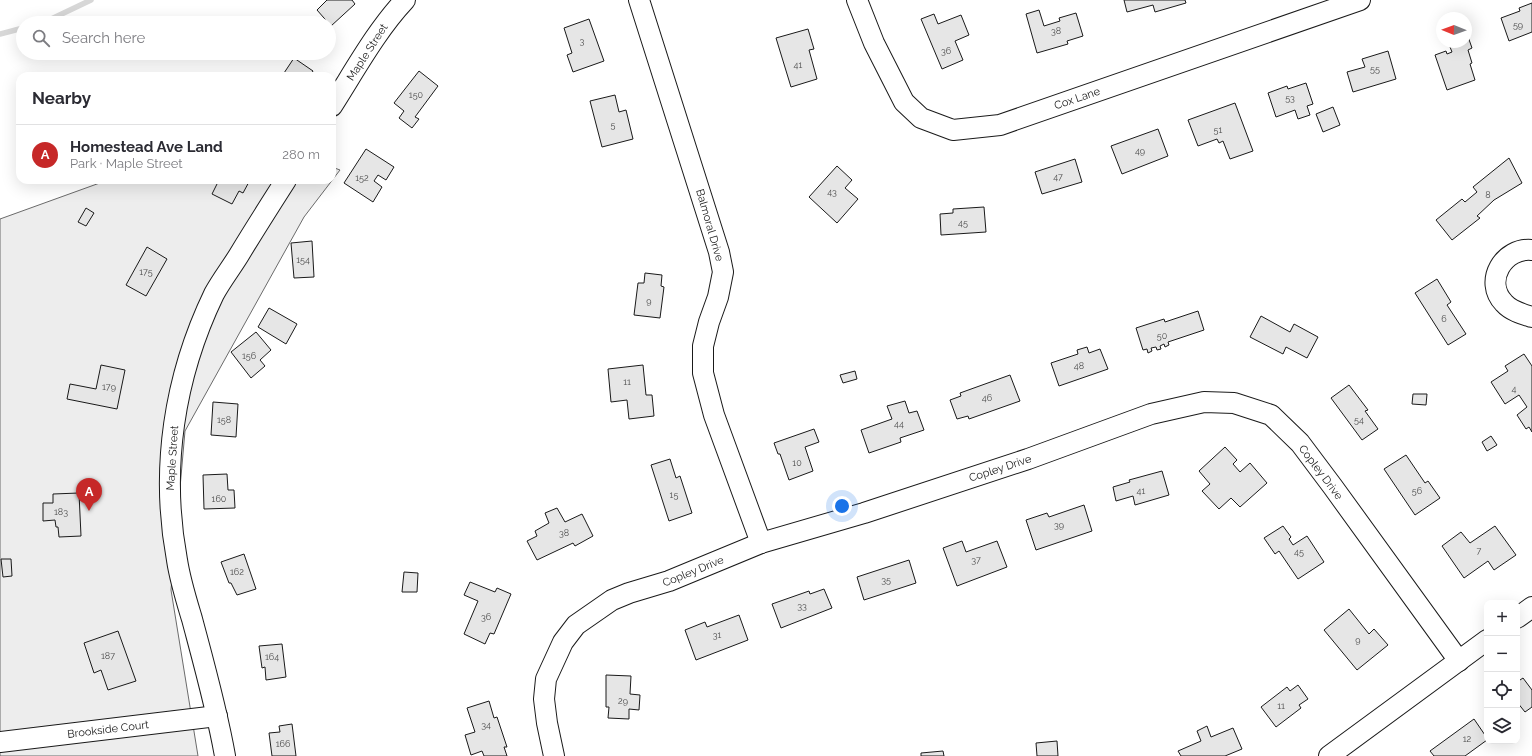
<!DOCTYPE html>
<meta charset="utf-8">
<style>
:root{--surface:#fff;--page:#f2f2f3;--text:#2b2b33;--muted:#7c7c81;--line:#e1e1e2;--accent:#c62828}
body{margin:0;font-family:Raleway,sans-serif;background:var(--page);color:var(--text)}
.controls{position:absolute;right:12px;bottom:12px;display:grid;overflow:hidden;border-radius:8px;box-shadow:0 4px 16px #0002}
.controls button{width:36px;height:36px;display:grid;place-items:center;padding:0;border:0;border-bottom:1px solid var(--line);background:var(--surface);color:var(--text);font:20px sans-serif}
.compass{position:absolute;left:1436px;top:12px;width:36px;height:36px;border-radius:50%;background:var(--surface);box-shadow:0 4px 16px #0002;rotate:271deg}
.you{position:absolute;left:842px;top:506px;width:14px;height:14px;margin:-10px;border:3px solid #fff;border-radius:50%;background:#1a73e8;box-shadow:0 0 0 6px #1a73e833}
.badge{display:grid;place-items:center;width:26px;height:26px;border-radius:50%;background:var(--accent);color:#fff;font-size:13px;font-weight:700}
.pin{position:absolute;translate:-50% -33px;filter:drop-shadow(0 1px 2px #0008)}
.pin::after{content:'';position:absolute;top:21px;width:14px;height:12px;background:inherit;clip-path:polygon(0 0,100% 0,50% 100%)}
.list{margin:0;padding:0;list-style:none}
h2{display:flex;justify-content:space-between;align-items:center;height:52px;margin:0;padding:0 16px;font-size:17px}
h2 small{font-size:13px;font-weight:400;color:var(--muted)}
.list li{display:grid;grid-template-columns:26px 1fr auto;gap:12px;align-items:center;box-sizing:border-box;height:60px;padding:0 16px;border-top:1px solid var(--line)}
.list b{display:block;font-size:15px;white-space:nowrap}
.list p{margin:0;font-size:13px;white-space:nowrap;color:var(--muted)}
.list em{font-size:13px;font-style:normal;color:var(--muted)}
.icon{flex:none;width:22px;height:22px;fill:none;stroke:currentColor;stroke-width:2;stroke-linecap:round;stroke-linejoin:round}
.map{position:relative;flex:none;width:1532px;height:756px;overflow:hidden}
.search{position:absolute;background:var(--surface);box-shadow:0 4px 16px #0002;left:16px;top:16px;width:320px;height:44px;display:flex;align-items:center;gap:10px;box-sizing:border-box;padding:0 14px;border-radius:22px;color:var(--muted);font-size:15px}
.panel{position:absolute;background:var(--surface);box-shadow:0 4px 16px #0002;left:16px;top:72px;width:320px;height:112px;border-radius:12px}
.map>svg:first-child{display:block}
.built{fill:#ededed;stroke:#6a6a6a}
.lines{fill:none;stroke-linecap:round;stroke-linejoin:round}
.stream{stroke:#d7d7d7;stroke-width:5.5}
.building{fill:#e6e6e6;stroke:#1a1a1a}
.minor-casing{stroke:#1a1a1a;stroke-width:22}
.minor{stroke:#fff;stroke-width:20}
.labels{text-anchor:middle;stroke-width:3;stroke-linejoin:round;paint-order:stroke}
.number-label{font-size:9px;fill:#4d4d4d}
.street-label{font-size:11px;fill:#1a1a1a;stroke:#fff}
</style>
<div class="map">
<svg width="1532" height="756" viewBox="0 0 1532 756">
<rect width="100%" height="100%" fill="#fff"/>
<path class="built" d="M332,167L340,170L304,217L185,431L171,590L198,756H0V219L108,180H332Z"/>
<g class="lines">
<g class="stream">
<path d="M39,23L47,21L91,0"/>
<path d="M0,34L23,28"/>
</g>
</g>
<g class="building">
<path d="M327,0H352L355,4L331,26L317,10Z"/>
<path d="M1124,0H1185L1186,3L1155,12L1153,5L1127,12Z"/>
<path d="M1532,3V32L1509,41L1501,18L1520,11L1519,8Z"/>
<path d="M1039,10L1044,26L1060,21L1059,18L1076,13L1083,36L1067,41L1068,44L1037,53L1026,14Z"/>
<path d="M934,14L938,24L961,15L969,35L955,41L963,60L942,69L921,19Z"/>
<path d="M589,19L604,61L573,72L567,55L572,53L564,28Z"/>
<path d="M808,29L814,49L809,50L817,79L791,87L776,38Z"/>
<path d="M1466,31L1472,48L1468,50L1472,63L1470,64L1475,80L1447,90L1435,55L1446,51L1447,54L1452,52L1448,42H1466Z"/>
<path d="M1388,51L1396,79L1353,92L1347,72L1365,67L1362,59Z"/>
<path d="M294,58L313,71L310,76H282Z"/>
<path d="M419,71L438,86L415,117L419,119L412,128L399,118L404,111L394,103Z"/>
<path d="M1306,83L1313,104L1307,106L1310,115L1298,119L1295,110L1276,117L1268,93L1287,86L1288,89Z"/>
<path d="M615,95L619,112L626,110L633,139L602,147L590,101Z"/>
<path d="M1235,103L1253,151L1230,159L1223,141L1219,143L1217,139L1198,146L1188,120Z"/>
<path d="M1333,107L1340,125L1323,132L1316,114Z"/>
<path d="M1158,129L1168,156L1122,174L1111,146Z"/>
<path d="M366,149L394,167L386,180L378,175L374,181L382,187L373,202L344,183Z"/>
<path d="M1509,158L1522,183L1494,200L1477,216L1480,218L1452,240L1436,220L1462,199L1465,202L1477,192L1473,187Z"/>
<path d="M1075,159L1082,182L1042,194L1035,172Z"/>
<path d="M837,166L852,180L845,188L858,199L837,223L809,197Z"/>
<path d="M219,180H250L243,193L239,191L232,204L212,194Z"/>
<path d="M984,207L986,232L941,235L940,214L953,213V209Z"/>
<path d="M86,208L94,213L86,226L78,222Z"/>
<path d="M312,241L314,277L294,278L291,243Z"/>
<path d="M147,247L167,259L146,296L126,285Z"/>
<path d="M645,273L662,275L661,286L664,287L660,318L634,315L638,283H644Z"/>
<path d="M1437,279L1451,302L1447,305L1466,334L1448,345L1415,293Z"/>
<path d="M269,308L297,324L286,344L258,327Z"/>
<path d="M1198,311L1204,330L1168,342L1169,345L1165,347L1164,344L1160,346L1161,349L1157,350L1156,347L1151,348L1152,351L1148,353L1147,349L1143,350L1136,328L1164,319L1165,322Z"/>
<path d="M1261,316L1290,332L1294,324L1318,337L1307,358L1286,347L1283,354L1250,337Z"/>
<path d="M256,332L271,350L260,360L265,366L251,378L231,352Z"/>
<path d="M1087,347L1089,353L1100,349L1108,369L1059,386L1051,363L1078,354L1077,350Z"/>
<path d="M1524,354L1532,366V432L1529,427L1526,429L1517,415L1527,407L1519,395L1505,404L1491,382L1508,371L1505,366Z"/>
<path d="M101,365L125,370L117,409L67,399L70,384L96,389Z"/>
<path d="M643,365L646,395H652L654,416L629,419L627,400L611,402L608,369Z"/>
<path d="M855,371L857,379L843,383L840,375Z"/>
<path d="M1010,375L1020,401L969,419L968,416L957,419L950,400L961,396L960,393Z"/>
<path d="M1349,385L1368,410L1365,411L1378,429L1362,440L1331,398Z"/>
<path d="M1413,394H1427L1426,405L1412,404Z"/>
<path d="M905,401L909,413L917,411L924,430L900,438L901,442L869,453L861,430L892,419L887,406Z"/>
<path d="M213,402L238,404L236,437L211,435Z"/>
<path d="M814,429L819,442L805,447L813,471L789,480L780,454H778L774,443Z"/>
<path d="M1491,436L1497,445L1487,451L1482,442Z"/>
<path d="M1225,447L1237,460L1233,464L1240,472L1250,463L1267,483L1240,507L1231,498L1219,509L1202,491L1210,484L1199,471Z"/>
<path d="M1406,455L1425,483L1428,481L1440,498L1415,515L1384,469Z"/>
<path d="M670,459L676,478L680,476L692,513L669,521L651,465Z"/>
<path d="M1162,471L1169,495L1135,505L1133,496L1116,501L1113,487L1130,482L1129,480Z"/>
<path d="M227,474L228,490H234L235,508L204,509L203,475Z"/>
<path d="M79,493L81,536L59,537L58,527H56L55,520L43,521V503H53V494Z"/>
<path d="M1084,505L1092,531L1036,550L1026,520L1047,513L1049,517Z"/>
<path d="M557,508L565,522L582,514L593,536L575,546L573,543L537,560L527,541L537,536L535,531L549,523L545,513Z"/>
<path d="M1283,526L1291,537L1289,539L1293,545L1307,536L1324,562L1298,579L1279,551L1275,554L1264,538Z"/>
<path d="M1495,526L1516,555L1494,570L1488,561L1464,578L1442,546L1461,532L1470,543Z"/>
<path d="M962,541L966,552L997,541L1007,567L957,586L943,548Z"/>
<path d="M244,554L256,589L237,595L231,583H229L221,562Z"/>
<path d="M1,559H11L12,576L3,577Z"/>
<path d="M909,560L916,583L864,600L857,577Z"/>
<path d="M404,572L418,573L417,592H402Z"/>
<path d="M470,582L495,592L497,588L511,594L494,634L490,633L485,644L464,634L478,601L464,595Z"/>
<path d="M824,589L832,608L781,628L772,604L809,591L810,594Z"/>
<path d="M1349,609L1369,634L1374,629L1388,645L1357,670L1324,630Z"/>
<path d="M739,615L748,640L696,660L685,630L705,622L707,627Z"/>
<path d="M118,631L136,681L108,690L101,670L94,673L84,643Z"/>
<path d="M282,644L286,677L266,680L265,667L262,668L259,646Z"/>
<path d="M606,675L631,676L630,694L640,695L639,710L629,709V719L608,718L609,707H606Z"/>
<path d="M1523,678L1532,690V707L1525,712L1517,702V682Z"/>
<path d="M1298,685L1308,699L1299,705L1301,708L1276,727L1261,707L1287,687L1290,691Z"/>
<path d="M489,701L494,718L497,717L507,747H504L507,756H484L482,751L471,755L465,735L475,732L467,708Z"/>
<path d="M1474,719L1487,738V740L1465,756H1434L1430,751Z"/>
<path d="M292,724L296,756H272L269,733L280,732L279,726Z"/>
<path d="M1207,726L1211,737L1233,728L1242,749L1225,756H1181L1178,751L1201,741L1197,731Z"/>
<path d="M1057,741L1058,756H1037L1036,743Z"/>
<path d="M943,751L944,756H921V753Z"/>
</g>
<g class="lines">
<defs>
<g id="minor">
<path d="M639,0L719,252L723,272L718,297L709,322L703,346V373L714,415L761,543"/>
<path d="M857,0L874,43L904,102L921,118L953,130L1000,125L1360,0"/>
<path d="M332,106C355,70 376,31 405,0"/>
<path d="M1532,250C1504,247 1483,281 1504,303C1511,311 1522,314 1532,317"/>
<path d="M1517,618L1532,607"/>
<path d="M0,742L217,716"/>
<path d="M225,756C217,710 204,664 192,619C186,599 180,580 177,560C160,469 174,377 214,294C221,281 231,268 239,255C254,230 270,205 286,180"/>
<path d="M554,756L547,723L544,699L546,679L563,642L576,625L612,600L629,593L669,581L761,543L864,513L1028,459L1151,414L1204,402L1234,403L1271,415L1300,443L1333,487L1459,661"/>
<path d="M1329,756L1487,640"/>
</g>
</defs>
<use href="#minor" class="minor-casing"/>
<use href="#minor" class="minor"/>
</g>
<g class="labels">
<g class="number-label">
<text x="1518" y="28">59</text>
<text x="1056" y="34">38</text>
<text x="582" y="44">3</text>
<text x="946" y="54">36</text>
<text x="798" y="68">41</text>
<text x="1375" y="72">55</text>
<text x="416" y="98">150</text>
<text x="1290" y="101">53</text>
<text x="613" y="128">5</text>
<text x="1218" y="133">51</text>
<text x="1140" y="154">49</text>
<text x="1058" y="180">47</text>
<text x="362" y="181">152</text>
<text x="832" y="195">43</text>
<text x="1488" y="198">8</text>
<text x="963" y="226">45</text>
<text x="303" y="263">154</text>
<text x="146" y="275">175</text>
<text x="649" y="304">9</text>
<text x="1444" y="322">6</text>
<text x="1162" y="339">50</text>
<text x="249" y="359">156</text>
<text x="1079" y="369">48</text>
<text x="627" y="385">11</text>
<text x="109" y="390">179</text>
<text x="1514" y="392">4</text>
<text x="987" y="401">46</text>
<text x="224" y="423">158</text>
<text x="1359" y="423">54</text>
<text x="899" y="427">44</text>
<text x="797" y="466">10</text>
<text x="1141" y="494">41</text>
<text x="1417" y="494">56</text>
<text x="674" y="498">15</text>
<text x="219" y="502">160</text>
<text x="61" y="515">183</text>
<text x="1059" y="528">39</text>
<text x="564" y="536">38</text>
<text x="1479" y="554">7</text>
<text x="1299" y="555">45</text>
<text x="976" y="563">37</text>
<text x="237" y="575">162</text>
<text x="886" y="583">35</text>
<text x="802" y="609">33</text>
<text x="486" y="620">36</text>
<text x="717" y="638">31</text>
<text x="1358" y="643">9</text>
<text x="108" y="659">187</text>
<text x="272" y="660">164</text>
<text x="623" y="704">29</text>
<text x="1281" y="709">11</text>
<text x="486" y="728">34</text>
<text x="1467" y="742">12</text>
<text x="283" y="747">166</text>
</g>
<g class="street-label">
<text transform="translate(367 52) rotate(-57)" y="4">Maple Street</text>
<text transform="translate(1077 98) rotate(-19)" y="4">Cox Lane</text>
<text transform="translate(710 225) rotate(74)" y="4">Balmoral Drive</text>
<text transform="translate(172 458) rotate(-86)" y="4">Maple Street</text>
<text transform="translate(1000 468) rotate(-18)" y="4">Copley Drive</text>
<text transform="translate(1321 472) rotate(53)" y="4">Copley Drive</text>
<text transform="translate(693 571) rotate(-22)" y="4">Copley Drive</text>
<text transform="translate(108 729) rotate(-7)" y="4">Brookside Court</text>
</g>
</g>
</svg>
<div class="controls">
<button>+</button>
<button>−</button>
<button><svg class="icon" aria-label="locate" viewBox="0 0 24 24"><circle cx="12" cy="12" r="6"/><path d="M12 2v4M12 18v4M2 12h4M18 12h4"/></svg></button>
<button><svg class="icon" aria-label="layers" viewBox="0 0 24 24"><path d="M12 4l9 5-9 5-9-5zM3 14l9 5 9-5"/></svg></button>
</div>
<svg class="compass" viewBox="-18 -18 36 36"><path d="M0-13l5 13h-10z" fill="#e53935"/><path d="M0 13l5-13h-10z" fill="#7c7c81"/></svg>
<div class="you"></div>
<div class="pin badge" style="left:89px;top:511px">A</div>
<div class="search"><svg class="icon" aria-label="search" viewBox="0 0 24 24"><circle cx="10" cy="10" r="6"/><path d="M15 15l6 6"/></svg>Search here</div>
<section class="panel">
<h2>Nearby<small></small></h2>
<ul class="list">
<li><span class="badge">A</span><div><b>Homestead Ave Land</b><p>Park · Maple Street</p></div><em>280 m</em></li>
</ul>
</section>
</div>
